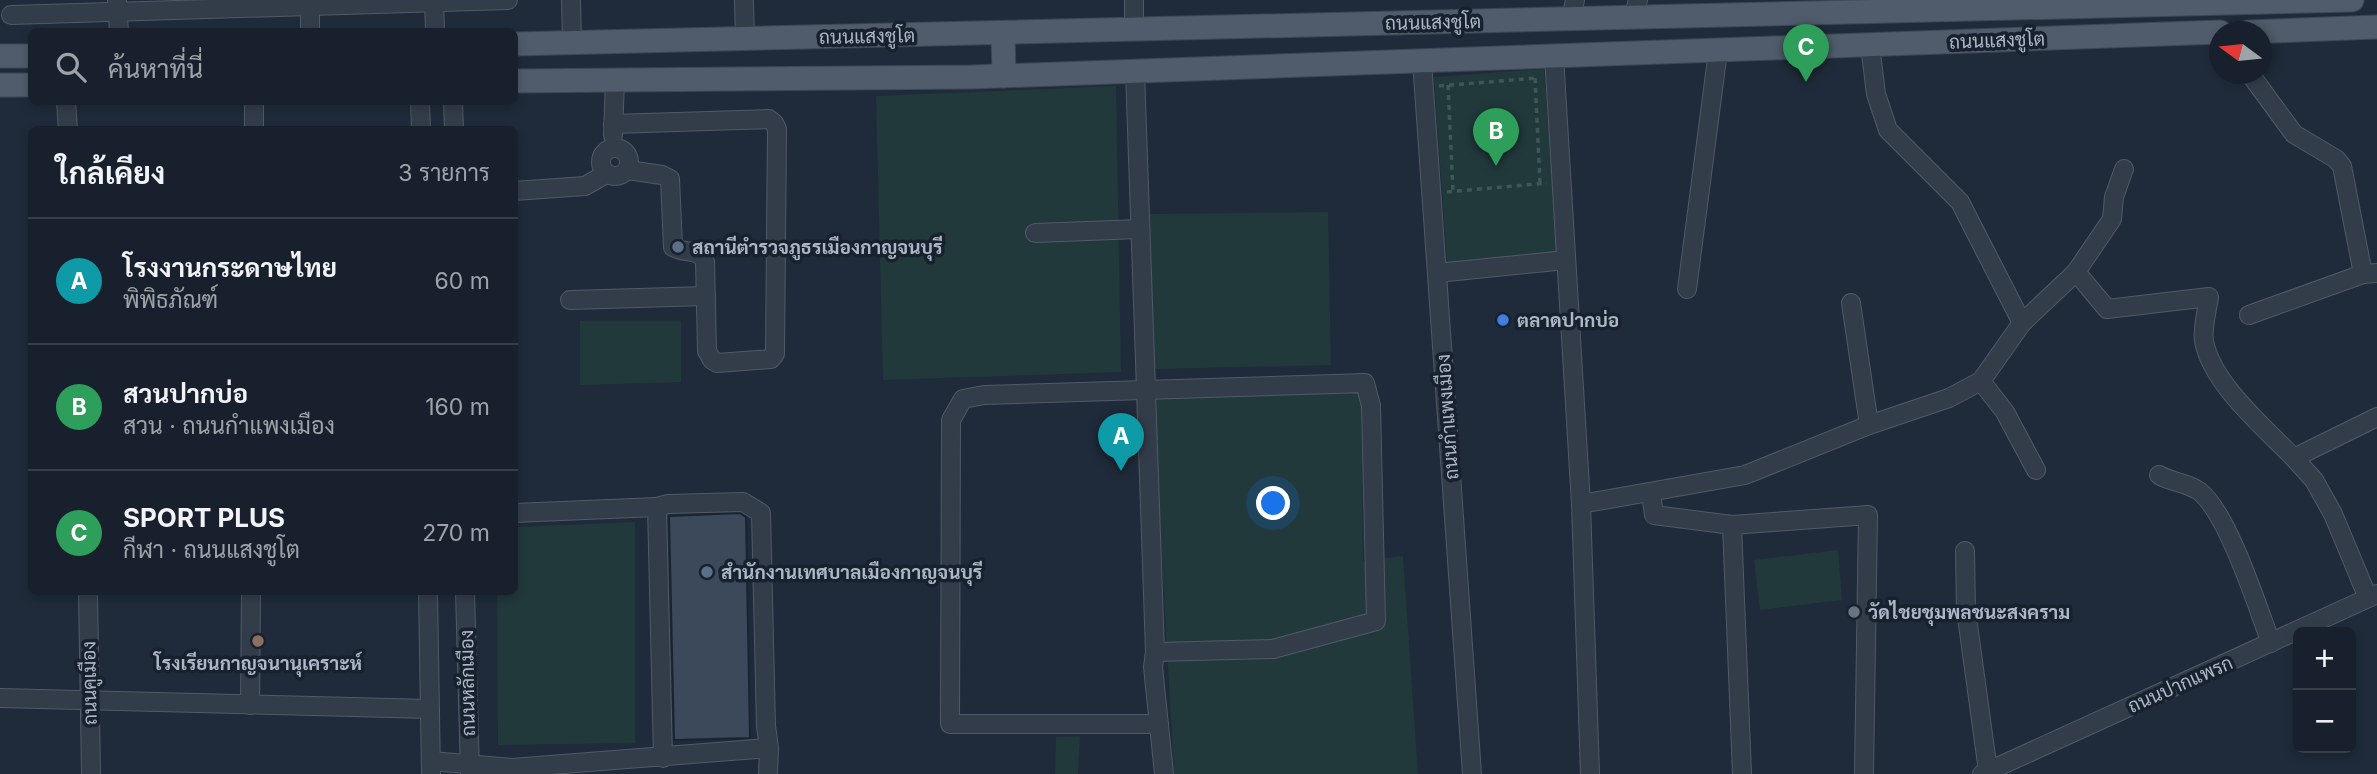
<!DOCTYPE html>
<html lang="th">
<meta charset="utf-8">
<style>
:root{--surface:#17202c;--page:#202834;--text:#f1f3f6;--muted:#9ea3a9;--line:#363e48;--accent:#7aafff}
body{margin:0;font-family:Inter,Sarabun,sans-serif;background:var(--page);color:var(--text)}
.controls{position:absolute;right:21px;bottom:21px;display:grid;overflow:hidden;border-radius:10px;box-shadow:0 4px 10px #0003}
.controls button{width:63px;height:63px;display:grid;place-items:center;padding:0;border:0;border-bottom:2px solid var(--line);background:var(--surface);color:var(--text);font:35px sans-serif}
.compass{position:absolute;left:2209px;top:21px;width:63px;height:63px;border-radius:50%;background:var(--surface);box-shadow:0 4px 10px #0003;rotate:285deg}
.you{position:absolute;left:1274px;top:504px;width:24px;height:24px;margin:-18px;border:5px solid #fff;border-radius:50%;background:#1a73e8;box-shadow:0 0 0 10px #1a73e833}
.badge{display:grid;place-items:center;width:46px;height:46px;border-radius:50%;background:var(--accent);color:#fff;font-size:23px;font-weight:700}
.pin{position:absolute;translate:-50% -58px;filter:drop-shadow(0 2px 4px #0008)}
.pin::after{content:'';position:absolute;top:37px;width:24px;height:21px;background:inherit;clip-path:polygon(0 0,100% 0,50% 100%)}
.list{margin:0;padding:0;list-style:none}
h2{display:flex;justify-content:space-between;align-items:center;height:91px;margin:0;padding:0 28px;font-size:30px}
h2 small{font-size:23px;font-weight:400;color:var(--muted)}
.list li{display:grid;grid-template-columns:46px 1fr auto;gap:21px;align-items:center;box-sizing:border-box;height:126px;padding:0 28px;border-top:2px solid var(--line)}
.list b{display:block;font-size:26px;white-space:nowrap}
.list p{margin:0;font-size:23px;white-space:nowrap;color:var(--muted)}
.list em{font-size:23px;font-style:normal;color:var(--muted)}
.icon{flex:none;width:38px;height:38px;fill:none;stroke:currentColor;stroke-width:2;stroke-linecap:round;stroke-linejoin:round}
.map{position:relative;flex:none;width:2377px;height:774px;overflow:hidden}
.search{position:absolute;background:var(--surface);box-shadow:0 4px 10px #0003;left:28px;top:28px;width:490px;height:77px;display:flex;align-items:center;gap:18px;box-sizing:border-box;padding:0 24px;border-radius:10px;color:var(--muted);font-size:26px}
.panel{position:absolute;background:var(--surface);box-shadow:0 4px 10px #0003;left:28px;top:126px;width:490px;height:469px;border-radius:10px}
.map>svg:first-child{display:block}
.green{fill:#21393b}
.building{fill:#3b495b;stroke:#1a2431;stroke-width:2}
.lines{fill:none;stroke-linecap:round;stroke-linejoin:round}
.minor-casing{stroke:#505a68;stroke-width:20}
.major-casing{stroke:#3c4654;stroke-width:25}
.path{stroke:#3f5659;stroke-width:3.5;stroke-dasharray:5 5;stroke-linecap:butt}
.minor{stroke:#333d4a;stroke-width:18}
.major{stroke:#505c6b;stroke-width:23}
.service-dot{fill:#5c6f8a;stroke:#18222f;stroke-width:2.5}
.shop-dot{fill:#3f7fe0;stroke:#18222f;stroke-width:2.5}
.worship-dot{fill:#6b7280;stroke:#18222f;stroke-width:2.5}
.education-dot{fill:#8d6e63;stroke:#18222f;stroke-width:2.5}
.labels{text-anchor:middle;stroke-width:7;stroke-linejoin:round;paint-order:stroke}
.street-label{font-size:19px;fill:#adb7c7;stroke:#18222f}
.poi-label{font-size:19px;font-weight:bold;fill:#adb7c7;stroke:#18222f;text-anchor:start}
</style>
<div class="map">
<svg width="2377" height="774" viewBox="0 0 2377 774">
<rect width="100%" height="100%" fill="#1f2b3a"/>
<g class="green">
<path d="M1544,69L1557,255L1447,263L1434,77Z"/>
<path d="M1116,86L1121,372L883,380L876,96Z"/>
<path d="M1328,212L1331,365L1154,369L1150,214Z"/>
<path d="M580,321H681V382L580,385Z"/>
<path d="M1361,389L1363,561L1403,556L1418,774H1174L1153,395Z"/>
<path d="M635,522V743L498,745L497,592H514L515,527Z"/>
<path d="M1838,550L1842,600L1760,610L1754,560Z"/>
<path d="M1080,736L1078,774H1055L1056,737Z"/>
</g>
<path class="building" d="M740,513L746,517L750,738L674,740L669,516Z"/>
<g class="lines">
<defs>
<g id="minor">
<path d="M117,0L119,32"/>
<path d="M310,0V32"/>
<path d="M434,0L435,32"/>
<path d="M571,0L572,42"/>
<path d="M744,0L745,39"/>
<path d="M1134,0V30"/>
<path d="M11,15L508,0"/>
<path d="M1633,18L1638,0"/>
<path d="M1571,19L1575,0"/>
<path d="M1554,56L1581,504L1590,774"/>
<path d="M1422,61L1472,774"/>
<path d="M1135,71L1155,652L1153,667L1164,774"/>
<path d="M2250,74L2294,134L2336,159L2342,166L2363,274L2377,273"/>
<path d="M66,102L68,130"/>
<path d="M420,102L421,130"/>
<path d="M453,102L454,130"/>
<path d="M613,124L769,119L774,123L777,129L775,354L771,359L717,363L712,360L707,351L705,262C700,248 684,254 673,247L670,179L662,175L628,170"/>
<path d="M254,130V102"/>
<path d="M613,135L615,80"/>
<circle cx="615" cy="162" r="14"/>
<path d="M514,191L585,186L606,174"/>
<path d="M1035,233L1140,229"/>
<path d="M2076,272L2112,219L2114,197L2124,169"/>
<path d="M1437,273L1566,260"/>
<path d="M1687,289L1718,51"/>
<path d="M570,300L706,296"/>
<path d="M1851,303L1869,425"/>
<path d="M2249,315L2363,274"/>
<path d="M2022,323L2076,272L2107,309L2209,297C2207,311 2202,328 2204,341C2212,384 2264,427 2294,458L2377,417"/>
<path d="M1981,381L2005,412L2036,470"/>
<path d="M2294,458L2314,480L2333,514L2368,598"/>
<path d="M2159,475C2171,482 2188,483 2199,491C2228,513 2257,606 2271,643"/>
<path d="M1651,493L1654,515L1732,525L1868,515L1864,774"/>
<path d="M1581,504L1745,475L1869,425L1949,398L1981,381L2022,323L1960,202L1888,130L1876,94L1870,45"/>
<path d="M514,513L657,507"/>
<path d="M1732,525L1742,774"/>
<path d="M1965,551L1966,610L1988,771"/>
<path d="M88,592L91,774"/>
<path d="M428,592L431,774"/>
<path d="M465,592L470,773"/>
<path d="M1155,652L1273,649L1376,621L1371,406L1365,383L984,395L963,399L951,420L950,724H1159"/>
<path d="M0,698L430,709"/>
<path d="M250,705L251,592"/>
<path d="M431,761L512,768L769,748L766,726L761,513L743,502L668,504L657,507L663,758"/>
<path d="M768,774L769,748"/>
<path d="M1982,774L2377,594"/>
</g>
<g id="major">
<path d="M2248,32L2377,27"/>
<path d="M1003,33L1004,76"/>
<path d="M514,44L2352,0"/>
<path d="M0,56H32"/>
<path d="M514,81L972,77L2220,32"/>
<path d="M0,85H32"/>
</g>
</defs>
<use href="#minor" class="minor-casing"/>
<use href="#major" class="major-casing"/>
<g class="path">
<path d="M1535,78L1540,183"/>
<path d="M1448,85L1453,192"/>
<path d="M1439,86L1536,78"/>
<path d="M206,102H239"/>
<path d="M1447,192L1547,183"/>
</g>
<use href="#minor" class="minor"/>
<use href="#major" class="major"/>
</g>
<g class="service-dot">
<circle cx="678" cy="247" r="7"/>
<circle cx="707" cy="572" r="7"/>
</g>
<circle class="shop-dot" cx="1503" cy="320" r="7"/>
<circle class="worship-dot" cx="1854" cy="612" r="7"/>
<circle class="education-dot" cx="258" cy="641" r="7"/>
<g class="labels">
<g class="street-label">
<text transform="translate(1433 22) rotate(-1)" y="7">ถนนแสงชูโต</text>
<text transform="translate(867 36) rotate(-1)" y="7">ถนนแสงชูโต</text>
<text transform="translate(1997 40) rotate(-2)" y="7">ถนนแสงชูโต</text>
<text transform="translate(1447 417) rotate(-94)" y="7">ถนนกำแพงเมือง</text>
<text transform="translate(89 683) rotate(-91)" y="7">ถนนคูเมือง</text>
<text transform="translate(467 683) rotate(-91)" y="7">ถนนหลักเมือง</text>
<text transform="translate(2180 684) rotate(-24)" y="7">ถนนปากแพรก</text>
</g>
<g class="poi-label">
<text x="692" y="254">สถานีตำรวจภูธรเมืองกาญจนบุรี</text>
<text x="1517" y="327">ตลาดปากบ่อ</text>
<text x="721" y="579">สำนักงานเทศบาลเมืองกาญจนบุรี</text>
<text x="1868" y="619">วัดไชยชุมพลชนะสงคราม</text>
<text x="258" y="670" text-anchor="middle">โรงเรียนกาญจนานุเคราะห์</text>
</g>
</g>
</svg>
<div class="controls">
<button>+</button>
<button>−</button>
</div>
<svg class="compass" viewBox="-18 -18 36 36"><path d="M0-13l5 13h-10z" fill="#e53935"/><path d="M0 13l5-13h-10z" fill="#9ea3a9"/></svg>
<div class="you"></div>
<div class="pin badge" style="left:1121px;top:471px;background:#0f9aa8">A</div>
<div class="pin badge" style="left:1496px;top:166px;background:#2e9e5b">B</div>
<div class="pin badge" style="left:1806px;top:82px;background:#2e9e5b">C</div>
<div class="search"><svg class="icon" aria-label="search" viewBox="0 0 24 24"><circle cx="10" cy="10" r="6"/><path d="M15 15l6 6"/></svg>ค้นหาที่นี่</div>
<section class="panel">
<h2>ใกล้เคียง<small>3 รายการ</small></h2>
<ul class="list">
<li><span class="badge" style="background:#0f9aa8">A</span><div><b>โรงงานกระดาษไทย</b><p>พิพิธภัณฑ์</p></div><em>60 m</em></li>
<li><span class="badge" style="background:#2e9e5b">B</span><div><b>สวนปากบ่อ</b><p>สวน · ถนนกำแพงเมือง</p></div><em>160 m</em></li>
<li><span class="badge" style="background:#2e9e5b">C</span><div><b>SPORT PLUS</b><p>กีฬา · ถนนแสงชูโต</p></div><em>270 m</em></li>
</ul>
</section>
</div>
